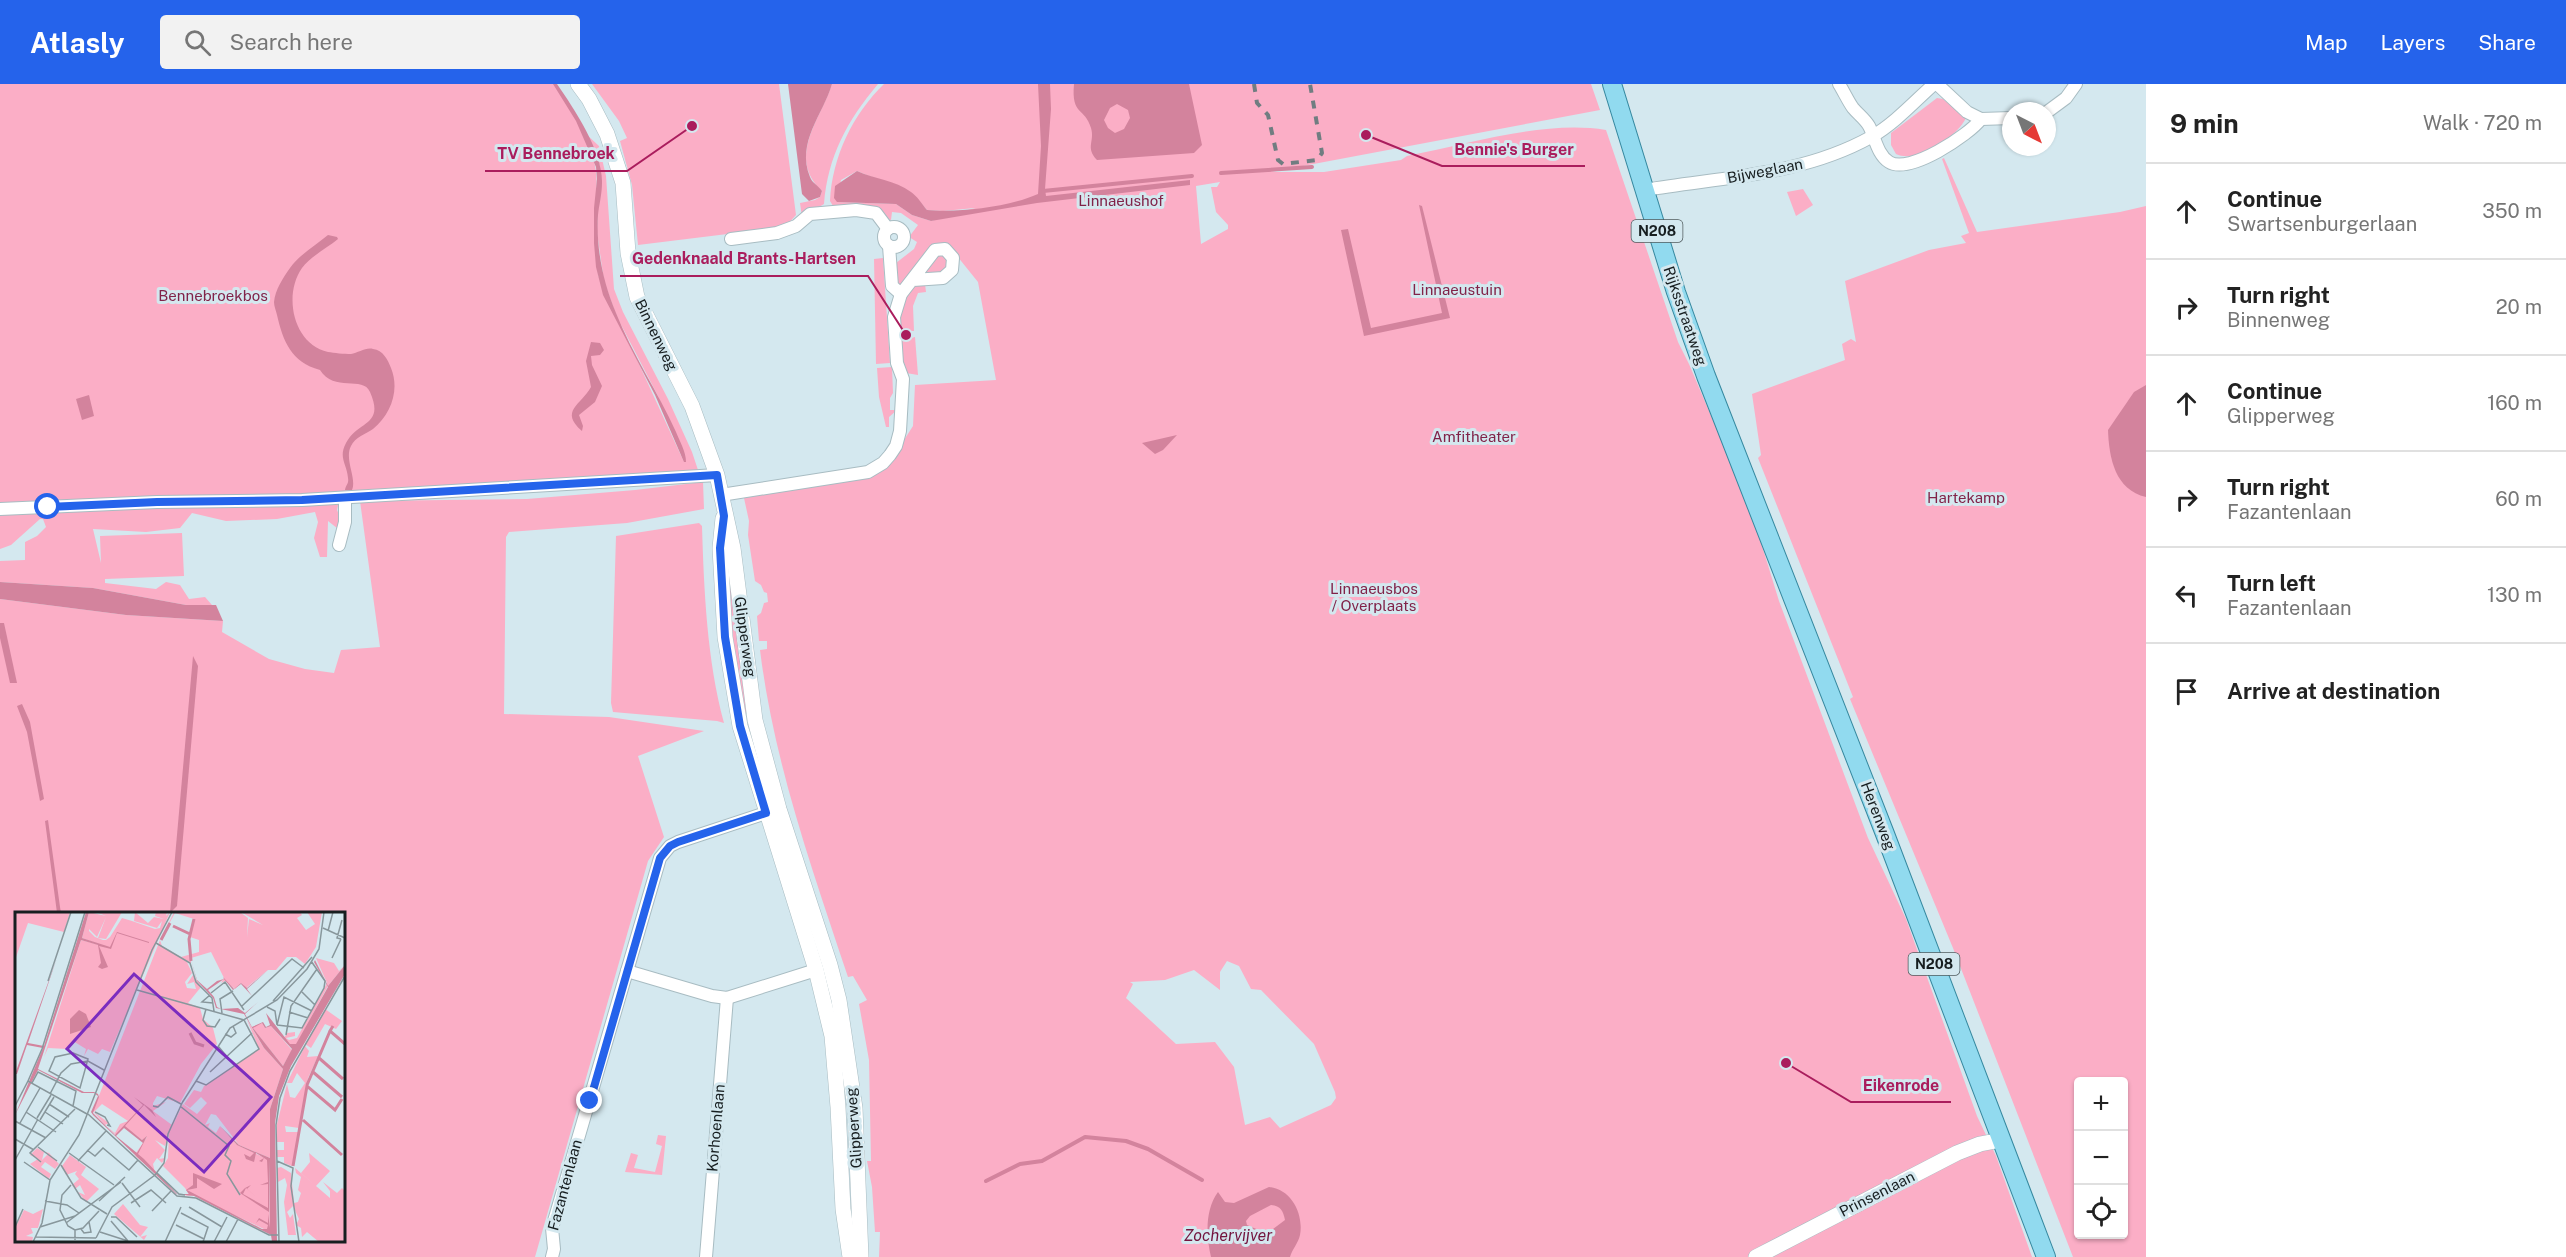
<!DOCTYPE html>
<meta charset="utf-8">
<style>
:root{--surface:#fff;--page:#f2f2f2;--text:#222;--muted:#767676;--line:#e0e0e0;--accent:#2563eb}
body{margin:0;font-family:"Public Sans",sans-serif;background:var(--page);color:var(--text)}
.controls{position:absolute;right:18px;bottom:18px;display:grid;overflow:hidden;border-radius:6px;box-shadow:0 2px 4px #0004}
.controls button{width:54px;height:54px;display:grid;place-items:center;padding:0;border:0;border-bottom:2px solid var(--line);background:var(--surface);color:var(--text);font:30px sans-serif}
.compass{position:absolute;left:2002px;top:18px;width:54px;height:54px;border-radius:50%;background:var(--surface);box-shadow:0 2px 4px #0004;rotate:138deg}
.stop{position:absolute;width:18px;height:18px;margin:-14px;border:4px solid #2563eb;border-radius:50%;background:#fff}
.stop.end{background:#2563eb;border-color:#fff;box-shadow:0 2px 6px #0008}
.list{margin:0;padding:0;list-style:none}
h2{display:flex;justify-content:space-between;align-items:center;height:78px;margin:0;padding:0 24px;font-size:26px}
h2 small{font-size:20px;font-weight:400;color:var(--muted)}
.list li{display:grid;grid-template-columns:39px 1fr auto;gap:18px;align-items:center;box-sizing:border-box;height:96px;padding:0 24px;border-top:2px solid var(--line)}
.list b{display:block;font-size:22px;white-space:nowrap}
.list p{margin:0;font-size:20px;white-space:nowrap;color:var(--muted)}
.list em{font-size:20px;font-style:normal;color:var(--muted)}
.icon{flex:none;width:33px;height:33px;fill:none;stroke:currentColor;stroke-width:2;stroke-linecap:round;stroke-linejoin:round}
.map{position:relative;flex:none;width:2146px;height:1173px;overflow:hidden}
header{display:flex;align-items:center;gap:36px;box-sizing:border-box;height:84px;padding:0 30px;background:var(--accent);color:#fff}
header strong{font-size:28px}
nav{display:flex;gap:33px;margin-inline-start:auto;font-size:21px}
.search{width:420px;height:54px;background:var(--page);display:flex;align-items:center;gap:15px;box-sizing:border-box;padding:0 21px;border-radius:6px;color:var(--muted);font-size:22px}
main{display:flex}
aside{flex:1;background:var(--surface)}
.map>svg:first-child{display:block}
.green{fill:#fbaec6;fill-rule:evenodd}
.water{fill:#d3839d;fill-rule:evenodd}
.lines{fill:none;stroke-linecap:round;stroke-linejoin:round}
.stream{stroke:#d3839d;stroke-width:4}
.minor-casing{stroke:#a8bcc2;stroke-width:14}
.tertiary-casing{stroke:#a8bcc2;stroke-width:16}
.primary-casing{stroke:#36889f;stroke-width:20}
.minor{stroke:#fff;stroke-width:12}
.tertiary{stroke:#fff;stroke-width:15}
.primary{stroke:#91daef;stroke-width:18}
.rail{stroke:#707d81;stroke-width:4;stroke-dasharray:8 8;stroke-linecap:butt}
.route{stroke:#2563eb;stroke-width:8}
.labels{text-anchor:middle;stroke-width:6;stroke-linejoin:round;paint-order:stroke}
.shield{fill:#d4e8ef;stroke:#505b5e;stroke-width:1.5}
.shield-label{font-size:14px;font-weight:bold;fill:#171e20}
.street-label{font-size:15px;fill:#171e20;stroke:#d4e8ef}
.park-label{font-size:15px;fill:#812349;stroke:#d4e8ef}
.water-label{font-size:16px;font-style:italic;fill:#73143e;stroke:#d4e8ef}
.inset-river{fill:none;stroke:#d3839d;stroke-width:3}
.inset-road{fill:none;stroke:#88979c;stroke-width:1.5}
.view{fill:#7b2cbf;fill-opacity:0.15;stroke:#7b2cbf;stroke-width:3}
.inset-edge{fill:none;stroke:#171e20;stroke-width:3}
.leader{fill:none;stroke:#aa1d5d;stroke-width:2}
.callout-dot{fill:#aa1d5d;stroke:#d4e8ef;stroke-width:2}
.callout-label{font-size:16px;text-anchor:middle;font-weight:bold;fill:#aa1d5d;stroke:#d4e8ef;stroke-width:6;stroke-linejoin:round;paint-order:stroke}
</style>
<header>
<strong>Atlasly</strong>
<div class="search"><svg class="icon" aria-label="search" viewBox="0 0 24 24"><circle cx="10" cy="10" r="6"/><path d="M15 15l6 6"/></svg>Search here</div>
<nav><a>Map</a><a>Layers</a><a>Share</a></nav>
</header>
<main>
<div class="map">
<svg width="2146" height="1173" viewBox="0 0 2146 1173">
<rect width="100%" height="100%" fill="#d4e8ef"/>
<g class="green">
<path d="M0,0H554C575,30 601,69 596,107L598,191L684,378L658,312L616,231L604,197L597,148L600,82L586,50L599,62L606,92L614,205L623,228L668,315L692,368L698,386L339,416L337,426L342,438V448L328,437L327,473H320L314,454L318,438L315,428L277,435L226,437L192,429L180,444L146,448L93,445L101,479L100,452L182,449L184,492L105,495V499L156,505L166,498L180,501L189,515L205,513L212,521H186L93,504L0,498V477L25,476V458L37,452L46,443L43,435H40L11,461L0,465Z"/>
<path d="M592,0H779L796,131L785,143L638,161L632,101L620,57L627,54L619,37Z"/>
<path d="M832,0H878C847,37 828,72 824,120L802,133L800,119L815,116L820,113L822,107C786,73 821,35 832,0Z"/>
<path d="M884,0H1591L1600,26L1271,88H1324L1401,76L1407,72C1469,60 1544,36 1606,46L1678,258L1689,280L1751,426L1779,517L1868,754L1906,835L1977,1032L1996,1072L2032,1173H879L880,1148H875L872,1103L867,1077H871L869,976L859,920L867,916L853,892L848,893C812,785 774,679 760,566L767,565V557H759L757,532L761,529L764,519L768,518L767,509L764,508L761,501L755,497L748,451L749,437L744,414L873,391L888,381L913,342L915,301L996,296L978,198L949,162L895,210L896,179L914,165L917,158L909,153L918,141L901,129L892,128L891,136L833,122L830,117C832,73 853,30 884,0ZM857,87C890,102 901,94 927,126L943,127L975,124L931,137L912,131L896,120L837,118L841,96ZM1220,98L1217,103H1211L1216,128L1228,141V145L1201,160L1196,102ZM1227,877L1239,882L1251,905L1261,906L1314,960L1335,1008L1336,1014L1331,1021L1280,1044L1270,1033L1245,1041L1234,983L1215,958L1176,960L1126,914L1133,900L1130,898L1165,896L1194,886L1220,906V888Z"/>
<path d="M1937,14L1943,15L1966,34C1957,53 1917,80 1896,70L1891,61V49Z"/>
<path d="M1944,74L1977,148L2120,128L2146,122V1173H2073L1953,864L1850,615L1853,613L1758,374L1761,371L1752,310L1845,276L1842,260L1851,255L1856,258L1845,197L1929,166L1966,159L1961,152L1969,149L1942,75ZM2078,998H2124V1150H2078Z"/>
<path d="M1803,105L1813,121L1796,132L1787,108Z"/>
<path d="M941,169L949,176L945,189L917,194L933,173Z"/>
<path d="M883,174L890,279L876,280L874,175Z"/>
<path d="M925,200L926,208L918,209L913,222L914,247H899V218L910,202Z"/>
<path d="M915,253L918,291L906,289L902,277L900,257Z"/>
<path d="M892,283L893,309L890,314V326H897L889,333V343H886L879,313L877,284Z"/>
<path d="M703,398L704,425L627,439L509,448L506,453L504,630L609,633L704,647L638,672L664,753L648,777L535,1173H0V515L126,531L223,537L222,548L269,575L305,585L334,589L341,566L380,563L360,417L527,415L635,406ZM16,830H344V1156H16Z"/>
<path d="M699,439L702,442C704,507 707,576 724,639L717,637L613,628L611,619L616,452Z"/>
<path d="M728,459L751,628L741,632L729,560Z"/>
<path d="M658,1051L666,1052L662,1091L625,1088L631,1069L638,1071L634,1084L655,1088L662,1062L656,1060Z"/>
</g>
<g class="water">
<path d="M553,0H557C575,26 603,68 602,99C602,110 599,121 598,131C596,165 603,198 616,229C632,270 658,308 676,348C680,358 686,368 686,378H684L655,311L603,211L596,183L594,159V124L597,95L596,83L576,37Z"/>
<path d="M788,0H832C823,31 796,58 810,93C812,99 818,101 822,107L820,113L809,117L802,110Z"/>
<path d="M1038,0H1050L1051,25L1045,105L1046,112L1190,96V101L1037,119L931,137L912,131L896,120L837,118L834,114L835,102L857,87C874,95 895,96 911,108C917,112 922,120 927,126C959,129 1009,123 1038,110L1041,62Z"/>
<path d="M1074,0H1189L1202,61L1194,69L1097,76C1085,63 1095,58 1091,44C1085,23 1071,32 1074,0ZM1117,20L1128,26L1130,34L1124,45L1115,49L1108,44L1104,36L1110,24Z"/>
<path d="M1419,121L1422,122L1450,234L1364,252L1341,146L1348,145L1371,244L1442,229Z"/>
<path d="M328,151L337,153L338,155C327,164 310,173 302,184C283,211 293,260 328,268C334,269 344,270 351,270C358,269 366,263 373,265C383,266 388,276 391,284C400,306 391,330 373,345C366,350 355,353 351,362C344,375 357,394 352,406H345C346,400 349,400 348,394C347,380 338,374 346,359C358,336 385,342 370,308C363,291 334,309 320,286C291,278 283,257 277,231C276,227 274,222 274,218C275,206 283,194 290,184C299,171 316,161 328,151Z"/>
<path d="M591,258L600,259L604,266L600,271L591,272L592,281L602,302L595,318L579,331L583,342L582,347C559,327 581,321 591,303L586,277Z"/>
<path d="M2146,301V413C2115,406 2109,374 2108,346L2134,308Z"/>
<path d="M89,311L94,332L82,336L76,315Z"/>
<path d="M1177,351L1163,366L1155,370L1142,359Z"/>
<path d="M0,498L93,504L186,521H216L223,537L126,531L0,515Z"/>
<path d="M0,539H4L17,599H10L0,554Z"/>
<path d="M193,572L198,582L177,822L170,829Z"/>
<path d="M22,620L30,638L44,715L40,717L27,648L17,622Z"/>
<path d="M48,736L60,823L61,829H57L45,737Z"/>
<path d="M1269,1103C1291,1105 1304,1130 1300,1151C1298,1160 1292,1165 1290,1173H1211C1206,1151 1205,1126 1218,1108L1225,1118L1234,1119ZM1271,1121C1281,1122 1283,1127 1285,1136L1273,1145L1261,1147L1247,1141L1246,1137L1250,1132Z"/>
</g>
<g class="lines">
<g class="stream">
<path d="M1221,89L1312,83"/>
<path d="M1043,107L1192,92"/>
<path d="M986,1097L1020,1080L1042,1077L1085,1053L1126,1057L1148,1065L1202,1096"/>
</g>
<defs>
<g id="minor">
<path d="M1839,0C1844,8 1848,17 1853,24C1858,30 1865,35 1869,42C1875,53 1877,70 1889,78C1909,91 1969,51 1981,35"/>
<path d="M1937,0L1967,28L1981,35L2011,34"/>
<path d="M2047,28L2066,14L2076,0"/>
<path d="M1645,106C1721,93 1801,92 1871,53C1894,40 1914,18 1934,0"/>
<circle cx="894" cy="153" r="10"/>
<path d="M731,155L777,149L796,142L810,130L856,126L876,129L888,145"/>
<path d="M889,162L892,202L901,210"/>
<path d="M721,411L868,388L883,379L890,371L896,362L900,347L903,295L897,279L894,233L901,210L935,166L945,165L953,174L952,186L943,194L913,196"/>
<path d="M0,425L157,418L302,416L717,391"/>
<path d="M339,461L345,438V414"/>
<path d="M627,887L712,912L727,914L816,886"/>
<path d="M552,1173L554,1165L552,1144L660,774L670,762L678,758L775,726"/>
<path d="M706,1173L727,914"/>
</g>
<g id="tertiary">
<path d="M578,0L589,15L607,50L623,99L628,169L637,213L692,322L717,391L733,464L755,636L779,725L830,881L839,916L855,1024L861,1173"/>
<path d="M723,434L720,464L725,553L740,642L816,886L832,952L838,1023L843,1125L850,1173"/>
<path d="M1756,1173L1957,1069L1980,1060L2001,1056"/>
</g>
<path id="primary" d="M1612,0L1676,208L1706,292L1885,750L2046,1173"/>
</defs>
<use href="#minor" class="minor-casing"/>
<use href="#tertiary" class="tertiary-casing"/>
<use href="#primary" class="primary-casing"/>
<use href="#minor" class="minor"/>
<use href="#tertiary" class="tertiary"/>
<use href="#primary" class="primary"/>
<path class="rail" d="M1254,0L1257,19L1268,31L1278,76L1283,80L1317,76L1322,69L1310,0"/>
</g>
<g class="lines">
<path class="route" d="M48,423L157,418L302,416L717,391L724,432L720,464L725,553L740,642L766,729L678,758L670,762L660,774L590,1017"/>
</g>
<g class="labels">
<g class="shield">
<rect x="1631.5" y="136" width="51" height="22" rx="4.5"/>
<rect x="1908.5" y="869" width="51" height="22" rx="4.5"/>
</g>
<g class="shield-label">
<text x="1657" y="152">N208</text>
<text x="1934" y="885">N208</text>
</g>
<g class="street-label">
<text transform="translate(1765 87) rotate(-11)" y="5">Bijweglaan</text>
<text transform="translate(1685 232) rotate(71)" y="5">Rijksstraatweg</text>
<text transform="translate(656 251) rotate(64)" y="5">Binnenweg</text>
<text transform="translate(745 553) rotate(82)" y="5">Glipperweg</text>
<text transform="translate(1878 732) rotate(69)" y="5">Herenweg</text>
<text transform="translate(716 1044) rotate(-85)" y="5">Korhoenlaan</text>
<text transform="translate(854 1044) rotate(-94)" y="5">Glipperweg</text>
<text transform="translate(565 1101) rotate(-75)" y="5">Fazantenlaan</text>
<text transform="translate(1877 1110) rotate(-27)" y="5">Prinsenlaan</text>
</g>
<g class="park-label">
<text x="1121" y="122">Linnaeushof</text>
<text x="1457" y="211">Linnaeustuin</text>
<text x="213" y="217">Bennebroekbos</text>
<text x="1474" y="358">Amfitheater</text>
<text x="1966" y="419">Hartekamp</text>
<text x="1374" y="510">Linnaeusbos<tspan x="1374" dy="17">/ Overplaats</tspan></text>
</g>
<g class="water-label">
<text x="1228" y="1157">Zochervijver</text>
</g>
</g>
<g transform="translate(15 828)">
<rect width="330" height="330" fill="#d4e8ef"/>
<path d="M0,0H55L49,20L13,11L0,48ZM74,0L91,4L81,0H107L91,27L83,26L91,5L82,25L74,17V4V19L80,25L88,28H91L95,25L107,6L117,9L116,12L117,9L140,17L145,16L147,9L142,16L119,9L120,0L133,11L139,5L149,7L140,4L141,0H152L151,4L155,0L95,140L87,137L83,142L73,137L69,144L71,137L58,129L52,137L33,136L29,145L66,28L92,35L67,26ZM159,0H225L233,6L232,25L234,7L248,13L226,0H285L287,3L282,6L291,18L300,12L292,0H307L301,35L290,52L281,45H272L261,58H253L231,76L226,71L220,77L210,69L206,71L209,66L196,40L176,46V52L171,48L177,61L170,70L172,76L181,77L179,70L172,72L178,63L186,75L173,91L185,96L188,107L198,116L202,132L186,152L165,191L142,184L138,191V194L151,190L138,199L157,213L150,234L140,228L150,238L144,247L150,246L147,251L142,246L138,252L140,261L129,247L133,255L119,243L124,245L121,241L132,225L127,228L109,214L101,223L91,214L100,221L105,212L113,209L87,192L79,200L94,211L90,213L78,199L145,28L147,34L166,45L184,40V28L175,25L179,7L160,1L149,21ZM301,46L319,51L324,59L330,53L313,74L279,137L269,126L272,121L280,120V124L271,126L274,128L282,126L312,71ZM310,97L327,109L321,117L310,112L296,136L290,132ZM232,108L249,136L268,157L255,197V246L224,233L201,203L196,202L190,213L195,211L193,215L201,221L205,214L221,232L254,248L255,320L178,283L167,285L174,283L170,276L148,254L153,246L154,221L168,192L182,202L192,191L186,185L175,196L169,192L179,178L186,180L189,174L244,137ZM247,111L250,116L256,114L277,138L268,154L237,115ZM290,134L294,139L292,145L303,144L293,166L284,216L270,214L271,220H284L277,254L269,251V245H262V238H269V230H262V212L272,172L275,185L280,186L290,171L282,161L277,171H272ZM22,236L29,240L27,248L33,242L30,240L34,241L44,252L40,257L30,250L26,255L36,262L34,267L15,252L23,247L15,243ZM294,241L315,259L301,274L286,261L295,250ZM55,243L71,255L66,263L84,277L71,290L63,280L70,283L65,273L60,277L57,273L64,267L60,262L62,259L51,263L47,254ZM266,255L276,261L279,291L283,290L286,281L283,278L286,265L281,261L280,256L315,286V279L308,270L322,281L327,276L330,279V330H304L292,320L287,325L286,316L281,313L284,307L278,294L272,300L275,306L278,302L281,323H273L269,290L272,273L270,266L263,270L262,256ZM108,292L125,313L133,315L125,325L132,323L129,328L99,302ZM28,297L23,316H16L18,321L11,324L18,325L17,330H0V316L9,298L18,302Z" fill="#fbaec6"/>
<path d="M71,0H74L67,26L95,35L102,20L134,30V36V31L102,21L96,37L84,34L93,55L87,57L83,55L86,51L83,33L66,28L23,157L69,180H79L83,182L84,185L78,201L100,223L128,193L119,185L137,198L141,205L129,193L110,214L127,228L132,224L123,242L129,247L162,282H174L171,278L178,273V261L207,272L199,277L182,266V276L172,278L247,317H252L253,313L244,308L241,311L244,306L253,311V302L255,316L254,248V300L225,281L230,276L236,273L232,277L240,284L231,276L228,282L253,296V272L245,273L253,270L252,248L249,246L247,250L244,249L249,246L241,241L239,250L231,247L229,242L235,245L239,241L222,233L205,214L224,233L255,246V197L268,157L249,136L229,102L201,96L198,86L182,69L176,48L182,68L192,77L202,69L209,67L208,65L219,77L226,71L232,76L252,59L232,77L237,84L226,72L218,78L209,67L193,78L199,85L202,95L206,97L223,96L230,101L243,90L230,102L237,115L248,110L251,115L255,113L251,101L275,132H281L313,75L299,50L300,48L313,74L330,53V62L276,154L264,184L260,211L262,330H257L256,323L179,284L161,282L78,203L76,200L83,184L79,181H67L23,158L0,203L28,136L12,133L2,162H0L42,46L13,131L29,134ZM247,111L250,116L256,114L277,137L268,154L238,116ZM109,216L128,231L122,241L101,224ZM64,98L71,102L76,115L55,122V107Z" fill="#d3839d" fill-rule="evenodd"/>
<path class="inset-river" d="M158,14L175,22M146,28L155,11M176,49L174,27L179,7M318,114L315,119L330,132M175,121L180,131L189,134M304,146L328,167M298,160L327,185M292,173L315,119M288,208L327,243M278,254L292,174L320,198L327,187"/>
<path class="inset-road" d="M308,16L330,26M313,19L318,0M326,27L322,26L327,8M141,31L175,51L181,70L197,86L199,99M317,46L326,27M33,69L56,0M122,78L229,108L244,137L191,173L181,169M287,80L300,93M196,81L210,70L229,98M195,83L187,90L198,91M258,89L297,45M227,94L277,47L289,56M252,95L260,99L262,113M191,97L188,108L192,114L200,115L205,107M274,100L293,106M207,101L205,87L218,79M262,113L287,116L309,76L310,69L296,49M262,113L269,85L297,99M210,122L216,125L221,121L218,114M271,123L276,94L302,57M203,134L220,154M58,141L73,147L65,176L34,159L40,145ZM195,160L237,121M13,169L27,137L70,0M17,171L23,160L61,179L58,194M35,182L46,161L56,152L73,149L89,158M167,191L215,116L262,88L292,57L304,37L309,0M34,192L54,205M0,194L13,169L72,202M165,194L214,234L210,243L216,249L212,262L225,283M142,195L138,194L143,195L153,185L166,192M11,200L41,220M30,200L48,212M80,200L90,205L95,214L92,213M73,202L162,284L181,286L254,323H263M22,206L36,183M25,208L39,185M0,209L31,226M5,211L25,176M0,227L19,238M23,235L42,249M72,238L80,244L88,236L114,258L123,248M54,241L99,273M0,248L23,207M63,249L91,219M262,249L278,256L276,274L284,330M9,250L35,268M26,250L15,241L60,197M46,253L66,286L92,302M142,261L164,282L170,283M107,271L125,295M56,273L47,283L45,298L53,314L60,318V328M30,289L52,293L64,301M84,289L110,265M116,291L136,278L151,291M174,295L207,315M137,299L156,279M166,301L193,315L188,330M96,305H101L122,325M96,309L113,329M161,313L189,327M0,315L8,297M25,315L60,304L106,270L51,311M66,317L69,321L76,320L74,310M60,318L68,316L84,299M85,320L113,329M21,325L81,326M81,326L97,295L140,263L149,251L153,222L168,189M18,330L27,311L35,268L64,223L137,38L157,0M150,330L166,295M199,330L212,305M211,330L223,307M264,330L261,213L265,186L275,159L330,64"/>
<path class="view" d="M119,62L256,185L189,260L52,137Z"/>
<rect width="330" height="330" class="inset-edge"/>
</g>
<path class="leader" d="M1366 51L1442 82H1585M692 42L627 87H485M906 251L868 192H620M1786 979L1851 1018H1951"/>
<g class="callout-dot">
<circle cx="1366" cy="51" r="6"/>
<circle cx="692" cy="42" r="6"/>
<circle cx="906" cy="251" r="6"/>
<circle cx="1786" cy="979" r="6"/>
</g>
<g class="callout-label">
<text x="1514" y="71">Bennie's Burger</text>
<text x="556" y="75">TV Bennebroek</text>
<text x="744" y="180">Gedenknaald Brants-Hartsen</text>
<text x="1901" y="1007">Eikenrode</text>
</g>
</svg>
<div class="controls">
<button>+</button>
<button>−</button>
<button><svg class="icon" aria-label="locate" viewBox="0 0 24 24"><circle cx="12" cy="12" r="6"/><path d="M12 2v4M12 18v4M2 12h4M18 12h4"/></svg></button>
</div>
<svg class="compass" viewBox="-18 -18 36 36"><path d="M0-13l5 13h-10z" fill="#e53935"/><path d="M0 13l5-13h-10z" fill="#767676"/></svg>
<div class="stop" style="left:48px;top:423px"></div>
<div class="stop end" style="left:590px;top:1017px"></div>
</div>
<aside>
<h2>9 min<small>Walk · 720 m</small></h2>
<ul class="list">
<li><svg class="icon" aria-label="ahead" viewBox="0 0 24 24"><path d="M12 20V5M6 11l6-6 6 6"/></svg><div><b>Continue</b><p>Swartsenburgerlaan</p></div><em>350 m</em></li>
<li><svg class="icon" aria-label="right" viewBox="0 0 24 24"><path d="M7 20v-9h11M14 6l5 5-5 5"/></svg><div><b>Turn right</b><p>Binnenweg</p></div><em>20 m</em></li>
<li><svg class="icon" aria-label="ahead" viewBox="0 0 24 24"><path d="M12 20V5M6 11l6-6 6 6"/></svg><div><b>Continue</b><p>Glipperweg</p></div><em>160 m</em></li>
<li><svg class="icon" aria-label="right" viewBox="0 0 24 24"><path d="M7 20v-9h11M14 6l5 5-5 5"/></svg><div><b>Turn right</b><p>Fazantenlaan</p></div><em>60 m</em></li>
<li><svg class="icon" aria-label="left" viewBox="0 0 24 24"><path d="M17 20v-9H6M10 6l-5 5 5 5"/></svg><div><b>Turn left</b><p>Fazantenlaan</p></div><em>130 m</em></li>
<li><svg class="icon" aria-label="arrive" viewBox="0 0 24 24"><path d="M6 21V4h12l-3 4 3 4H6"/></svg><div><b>Arrive at destination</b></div></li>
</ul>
</aside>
</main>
